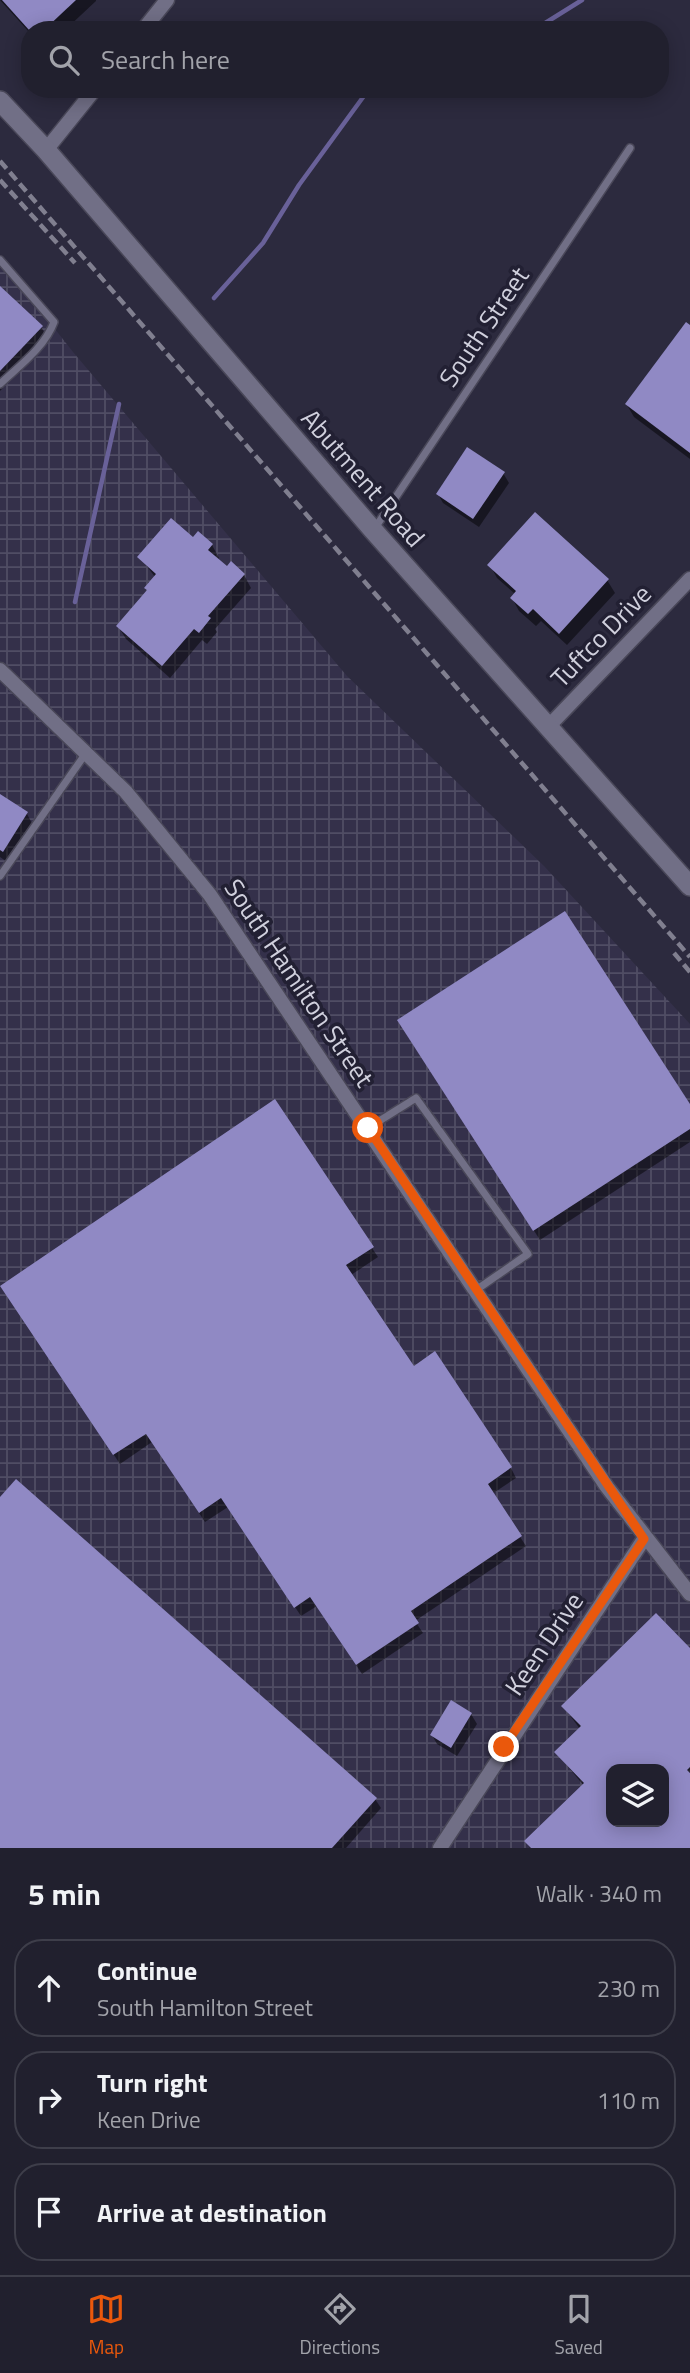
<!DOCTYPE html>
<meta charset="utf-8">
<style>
:root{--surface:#21202e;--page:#292836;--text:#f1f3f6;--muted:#a2a3aa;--line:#3e3e4a;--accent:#ea580c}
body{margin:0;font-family:"Titillium Web",sans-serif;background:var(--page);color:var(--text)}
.controls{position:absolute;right:21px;bottom:21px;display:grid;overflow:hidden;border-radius:14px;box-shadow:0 4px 18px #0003}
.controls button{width:63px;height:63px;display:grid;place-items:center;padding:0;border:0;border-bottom:2px solid var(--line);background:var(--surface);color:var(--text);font:35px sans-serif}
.stop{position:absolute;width:21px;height:21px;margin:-16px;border:5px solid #ea580c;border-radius:50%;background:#fff}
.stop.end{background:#ea580c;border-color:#fff;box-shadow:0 2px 7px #0008}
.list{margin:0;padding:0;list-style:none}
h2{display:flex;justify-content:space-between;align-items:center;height:91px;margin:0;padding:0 28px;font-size:30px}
h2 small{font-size:23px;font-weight:400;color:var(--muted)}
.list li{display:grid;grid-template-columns:46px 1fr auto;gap:21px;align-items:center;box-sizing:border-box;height:98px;margin:0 14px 14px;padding:0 14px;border:2px solid var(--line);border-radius:28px}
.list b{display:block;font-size:26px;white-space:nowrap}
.list p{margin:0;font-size:23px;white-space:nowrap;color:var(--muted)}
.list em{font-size:23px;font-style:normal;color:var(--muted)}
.icon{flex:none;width:38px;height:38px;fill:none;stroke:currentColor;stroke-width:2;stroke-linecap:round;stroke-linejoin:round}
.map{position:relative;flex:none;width:690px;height:1848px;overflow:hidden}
.search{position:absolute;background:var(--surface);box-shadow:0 4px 18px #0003;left:21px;right:21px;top:21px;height:77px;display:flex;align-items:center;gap:18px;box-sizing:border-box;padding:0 24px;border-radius:28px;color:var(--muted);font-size:26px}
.sheet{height:427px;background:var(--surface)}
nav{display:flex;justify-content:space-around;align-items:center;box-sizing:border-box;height:98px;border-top:2px solid var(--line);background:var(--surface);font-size:19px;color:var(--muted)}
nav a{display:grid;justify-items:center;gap:4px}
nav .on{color:var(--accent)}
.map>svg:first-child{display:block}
.industrial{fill:url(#industrial-grid);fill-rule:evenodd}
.shadow{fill:#0007;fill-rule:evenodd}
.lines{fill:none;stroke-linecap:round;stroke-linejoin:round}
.stream{stroke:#696199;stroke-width:4.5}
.building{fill:#9089c4;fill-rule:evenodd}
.service-casing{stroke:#494758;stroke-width:10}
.minor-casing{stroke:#494758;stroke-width:17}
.secondary-casing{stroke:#494758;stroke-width:22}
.service{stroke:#716f86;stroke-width:7}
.minor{stroke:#716f86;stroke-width:14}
.secondary{stroke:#716f86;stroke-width:19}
.rail{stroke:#807f8f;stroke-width:4.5;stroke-dasharray:10 5;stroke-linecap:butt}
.route{stroke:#ea580c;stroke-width:9}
.labels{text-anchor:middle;stroke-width:7;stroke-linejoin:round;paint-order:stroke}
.street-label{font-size:26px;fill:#d0d0dd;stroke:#222033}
</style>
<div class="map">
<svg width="690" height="1848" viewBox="0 0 690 1848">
<defs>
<pattern id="industrial-grid" width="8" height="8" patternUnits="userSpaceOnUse" patternTransform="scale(1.75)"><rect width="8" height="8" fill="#34304a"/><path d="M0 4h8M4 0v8" fill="none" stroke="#504d64"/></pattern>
</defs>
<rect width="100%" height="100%" fill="#2c2a3e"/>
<path class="industrial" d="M0,259L73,352L347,676L544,866L690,1024V1848H0ZM611,1769H664V1822H611Z"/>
<g class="shadow">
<path d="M0,0H96V1L65,30H30V33Z"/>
<path d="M0,288L41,327L49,340L0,391Z"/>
<path d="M690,327V459L634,417L627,405Z"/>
<path d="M503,473L509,483L479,527L443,503L438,494Z"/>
<path d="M193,540L212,545L219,558L217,560L227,569L244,575L251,588L215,629L217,632L207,644L202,640L170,678L126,639L118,626L148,592L155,577L140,557Z"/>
<path d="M490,565L607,580L615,593L567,645L541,621L536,626L519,611L512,598L515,594L497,578Z"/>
<path d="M0,796L27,814L34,827L10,864L0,857Z"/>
<path d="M404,1030L690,1107V1142L540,1240Z"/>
<path d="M372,1248L378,1257L351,1275L413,1368L434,1354L511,1468L516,1478L492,1494L526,1546L415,1621L423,1633L362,1674L317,1606L301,1616L228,1507L205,1522L152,1442L120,1464L7,1295Z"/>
<path d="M0,1500L375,1799L381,1808L346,1848H0Z"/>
<path d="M690,1650V1848H530L526,1842L584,1786L556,1752L580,1729L563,1706ZM611,1769H664V1822H611Z"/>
<path d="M471,1714L477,1724L457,1756L437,1744L432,1735Z"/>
</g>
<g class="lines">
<g class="stream">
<path d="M534,30L582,0"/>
<path d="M214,298L263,243L299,185L369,89"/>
<path d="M75,602L119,404"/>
</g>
</g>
<g class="building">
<path d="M2,0H76L44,30H29Z"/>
<path d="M0,286L43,326L0,371Z"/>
<path d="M686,322L690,325V453L625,404Z"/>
<path d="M467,447L505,472L473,519L436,494Z"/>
<path d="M535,512L609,579L559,634L533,609L528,614L510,598L516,591L487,565Z"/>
<path d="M171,518L193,537L198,531L213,544L208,550L227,566L231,561L245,574L208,616L211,618L199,633L194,629L162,666L116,626L147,590L144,588L156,574L137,557Z"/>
<path d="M0,794L28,812L3,852L0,850Z"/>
<path d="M565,911L690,1104V1129L533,1231L397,1020Z"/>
<path d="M275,1099L374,1247L346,1265L414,1366L435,1351L512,1467L488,1484L522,1536L411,1611L419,1623L356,1665L310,1597L294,1608L221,1498L199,1513L146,1434L113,1455L0,1286Z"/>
<path d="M16,1479L377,1798L332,1848H0V1497Z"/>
<path d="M656,1613L690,1648V1767L687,1770L690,1773V1848H531L524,1841L584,1783L554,1752L581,1726L561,1706ZM611,1769H664V1822H611Z"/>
<path d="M451,1700L472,1713L451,1748L430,1735Z"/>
</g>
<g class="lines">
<defs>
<g id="service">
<path d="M0,260L54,322C45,347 19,366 0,384"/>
<path d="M375,528L630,148"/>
<path d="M0,876L86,753"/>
<path d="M368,1128L416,1098L528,1254L476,1290"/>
</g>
<g id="minor">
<path d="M143,30L167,0"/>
<path d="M46,150L95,89"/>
<path d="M0,670L126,792L210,895L607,1487L690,1594"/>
<path d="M547,728L690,579"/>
<path d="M440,1848L644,1539"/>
</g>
<path id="secondary" d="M0,101L46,150L373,530L690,886"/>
</defs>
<use href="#service" class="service-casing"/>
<use href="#minor" class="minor-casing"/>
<use href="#secondary" class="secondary-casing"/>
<use href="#service" class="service"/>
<use href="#minor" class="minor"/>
<use href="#secondary" class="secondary"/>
<g class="rail">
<path d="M0,161L690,957"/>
<path d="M0,180L75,263"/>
<path d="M674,953L690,972"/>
</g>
</g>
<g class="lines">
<path class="route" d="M368,1128L644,1539L504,1747"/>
</g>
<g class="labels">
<g class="street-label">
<text transform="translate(484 327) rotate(-56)" y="9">South Street</text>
<text transform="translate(363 478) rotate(49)" y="9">Abutment Road</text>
<text transform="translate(601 636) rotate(-46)" y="9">Tuftco Drive</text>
<text transform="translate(299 983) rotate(56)" y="9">South Hamilton Street</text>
<text transform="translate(544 1644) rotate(-56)" y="9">Keen Drive</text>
</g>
</g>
</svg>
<div class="controls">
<button><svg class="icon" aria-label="layers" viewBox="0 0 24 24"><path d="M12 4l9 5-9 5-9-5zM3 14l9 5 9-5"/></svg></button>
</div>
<div class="stop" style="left:368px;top:1128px"></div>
<div class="stop end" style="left:504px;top:1747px"></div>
<div class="search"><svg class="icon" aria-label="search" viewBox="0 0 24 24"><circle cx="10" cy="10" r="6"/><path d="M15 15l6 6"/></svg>Search here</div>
</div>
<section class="sheet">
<h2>5 min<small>Walk · 340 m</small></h2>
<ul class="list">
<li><svg class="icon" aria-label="ahead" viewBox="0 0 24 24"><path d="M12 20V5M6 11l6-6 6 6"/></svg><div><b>Continue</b><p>South Hamilton Street</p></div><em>230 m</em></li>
<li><svg class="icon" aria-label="right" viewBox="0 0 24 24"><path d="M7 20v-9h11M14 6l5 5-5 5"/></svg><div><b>Turn right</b><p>Keen Drive</p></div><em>110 m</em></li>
<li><svg class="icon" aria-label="arrive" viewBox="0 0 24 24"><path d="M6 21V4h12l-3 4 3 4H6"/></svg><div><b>Arrive at destination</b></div></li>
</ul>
</section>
<nav>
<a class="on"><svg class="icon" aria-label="map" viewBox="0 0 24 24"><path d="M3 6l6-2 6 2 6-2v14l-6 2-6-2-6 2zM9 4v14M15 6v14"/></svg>Map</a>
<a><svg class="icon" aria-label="directions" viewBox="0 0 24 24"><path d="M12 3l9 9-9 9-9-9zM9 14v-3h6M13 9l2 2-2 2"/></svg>Directions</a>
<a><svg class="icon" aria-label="saved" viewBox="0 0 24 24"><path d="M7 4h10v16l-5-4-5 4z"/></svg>Saved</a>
</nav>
